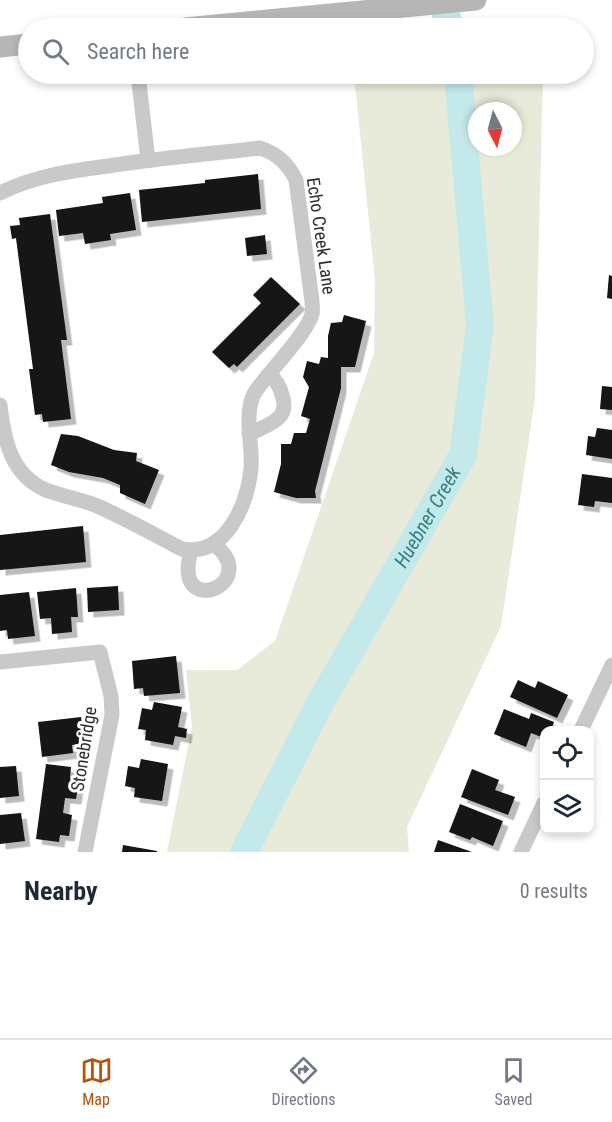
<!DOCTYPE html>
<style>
:root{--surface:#fff;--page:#f2f2f3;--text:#1f2937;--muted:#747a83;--line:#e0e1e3;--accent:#b45309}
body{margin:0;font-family:"Roboto Condensed",sans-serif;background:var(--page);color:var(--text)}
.controls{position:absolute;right:18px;bottom:18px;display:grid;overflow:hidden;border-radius:12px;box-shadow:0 3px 9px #0003}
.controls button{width:54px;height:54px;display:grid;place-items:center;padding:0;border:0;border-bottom:2px solid var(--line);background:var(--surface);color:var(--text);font:30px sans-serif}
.compass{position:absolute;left:468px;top:102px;width:54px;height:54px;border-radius:50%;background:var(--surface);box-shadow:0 3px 9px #0003;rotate:174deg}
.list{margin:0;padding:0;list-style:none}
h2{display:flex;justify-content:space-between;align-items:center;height:78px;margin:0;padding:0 24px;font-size:26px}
h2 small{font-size:20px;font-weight:400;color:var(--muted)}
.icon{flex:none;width:33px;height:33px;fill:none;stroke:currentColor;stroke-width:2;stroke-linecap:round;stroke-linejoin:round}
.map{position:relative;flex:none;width:612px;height:852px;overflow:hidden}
.search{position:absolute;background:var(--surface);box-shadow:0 3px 9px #0003;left:18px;right:18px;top:18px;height:66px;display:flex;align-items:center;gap:15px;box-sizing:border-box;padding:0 21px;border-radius:33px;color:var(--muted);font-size:22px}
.sheet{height:186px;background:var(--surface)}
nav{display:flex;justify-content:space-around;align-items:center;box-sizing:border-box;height:84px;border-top:2px solid var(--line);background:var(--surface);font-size:16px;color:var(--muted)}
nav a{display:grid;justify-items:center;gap:3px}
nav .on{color:var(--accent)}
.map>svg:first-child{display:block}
.green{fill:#e8ebd9;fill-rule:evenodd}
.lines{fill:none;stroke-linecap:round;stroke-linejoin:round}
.river{stroke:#c4e9eb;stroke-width:28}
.building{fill:#131313;filter:url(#shadow)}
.minor{stroke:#c9c9c9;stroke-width:15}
.secondary{stroke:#b6b6b6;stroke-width:21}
.labels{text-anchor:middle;stroke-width:6;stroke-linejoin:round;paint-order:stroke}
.street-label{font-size:18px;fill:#2c2c2c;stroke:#fff}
.water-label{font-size:20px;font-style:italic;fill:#357f83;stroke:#fff}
</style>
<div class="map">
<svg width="612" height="852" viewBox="0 0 612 852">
<defs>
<filter id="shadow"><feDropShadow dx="5.5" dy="5.5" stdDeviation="0" flood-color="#0004"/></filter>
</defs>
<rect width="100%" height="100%" fill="#fff"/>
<path class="green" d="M354,74H543L535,399L501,626L407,827L409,852H167L192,727L186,670H237L275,641L374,353L375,281ZM477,111H513V147H477Z"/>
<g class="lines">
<g class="river">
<path d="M442,0L450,28"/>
<path id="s1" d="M244,852L319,705L463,455L480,326L458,74"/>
</g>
</g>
<g class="building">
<path d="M258,174L261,209L142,222L139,190L205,183V180Z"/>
<path d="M130,193L136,230L110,234L111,240L85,244L83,233L59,236L56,210L103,203L102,197Z"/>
<path d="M50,214L67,340H61L71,419L43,422L42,414L35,415L29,369H33L16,238L12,239L10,226L20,225L19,218Z"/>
<path d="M265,235L267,254L247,256L245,238Z"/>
<path d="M609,275L612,276V299L607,298Z"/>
<path d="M271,277L300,304L237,367L234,364L229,368L212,352L261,303L253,295Z"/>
<path d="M344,315L366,321L355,367H341V388L315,491L316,498H296L274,492L281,464V444H291L294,433H306L310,419L301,416L309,387L303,377L307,361L319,364L321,357L328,358V336L331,323L342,322Z"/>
<path d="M602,386L612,387V410L600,409Z"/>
<path d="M597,428L612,430V459L586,455L588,436L595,437Z"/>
<path d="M61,434L78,436L114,450L137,453L136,461L159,470L145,504L120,493V485L103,478L69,472L51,465Z"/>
<path d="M582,474L612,478V503L595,501L594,507L578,505Z"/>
<path d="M83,526L86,562L0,570V535Z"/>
<path d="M118,586L119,610L88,612L87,588Z"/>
<path d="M76,588L78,617H71L72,632L52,634L51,618L40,619L37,592Z"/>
<path d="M29,592L35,636L8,639L7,630L0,631V595Z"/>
<path d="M176,656L180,693L144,696L143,688L134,689L132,661Z"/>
<path d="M518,680L535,688L538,681L568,695L557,718L510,697Z"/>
<path d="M154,702L182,707L178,727L187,729L186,738L175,736L173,745L145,740L146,730L138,729L142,708L152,710Z"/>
<path d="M504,709L529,719L531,713L554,722L551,730H544V738L531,733L526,747L494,734Z"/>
<path d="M81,717L84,743L72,745L73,753L42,757L38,722Z"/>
<path d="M141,759L168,764L162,801L134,797L135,788L125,786L128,766L139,768Z"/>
<path d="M46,764L71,767L70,778L79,779L76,799L65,798L63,813L72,815L69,836L60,835L59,842L36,839Z"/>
<path d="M16,766L19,796L0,798V767Z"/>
<path d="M472,769L499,780L495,790L515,797L508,815L461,797Z"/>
<path d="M460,804L503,821L493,846L472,837L470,840L449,832Z"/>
<path d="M21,813L25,841L0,844V815Z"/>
<path d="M438,840L472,852H434Z"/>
<path d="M123,845L157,851V852H122Z"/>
</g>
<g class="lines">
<g class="minor">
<path d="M138,74L148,160"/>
<path d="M0,193C34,176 70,171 108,166C158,158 209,154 260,148C278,154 288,164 296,180L312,301C312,305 313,310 312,314C307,332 278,362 266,378C262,383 256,389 253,396C244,417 253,447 251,469C247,505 226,557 182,549C153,534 125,518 95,505C79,499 62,496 46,490C11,475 4,440 0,405"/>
<path d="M249,434C267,425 291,420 282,395C280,386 276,380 269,374"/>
<path d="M191,551C171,621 263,584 215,545"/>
<path d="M0,662L100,652L111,696L112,715L85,852"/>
<path d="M581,730L612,665"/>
<path d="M521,852L544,803"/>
</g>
<g class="secondary">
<path d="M185,28L476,0"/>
<path d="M0,47L28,44"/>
</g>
</g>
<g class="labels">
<g class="street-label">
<text transform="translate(321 236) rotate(82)" y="6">Echo Creek Lane</text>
<text transform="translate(84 749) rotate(-81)" y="6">Stonebridge</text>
</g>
<g class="water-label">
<text dy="7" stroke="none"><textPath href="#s1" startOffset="382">Huebner Creek</textPath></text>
</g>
</g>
</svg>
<div class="controls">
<button><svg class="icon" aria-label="locate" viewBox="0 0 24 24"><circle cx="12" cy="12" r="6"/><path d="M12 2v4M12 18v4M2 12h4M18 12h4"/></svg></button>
<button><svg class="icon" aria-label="layers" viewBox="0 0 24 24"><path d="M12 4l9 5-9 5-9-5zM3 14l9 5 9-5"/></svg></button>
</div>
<svg class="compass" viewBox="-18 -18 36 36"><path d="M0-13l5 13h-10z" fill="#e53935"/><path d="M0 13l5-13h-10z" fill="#747a83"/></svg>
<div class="search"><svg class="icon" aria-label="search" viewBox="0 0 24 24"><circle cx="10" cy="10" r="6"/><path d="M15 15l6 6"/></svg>Search here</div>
</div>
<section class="sheet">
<h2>Nearby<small>0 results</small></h2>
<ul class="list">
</ul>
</section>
<nav>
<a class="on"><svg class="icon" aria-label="map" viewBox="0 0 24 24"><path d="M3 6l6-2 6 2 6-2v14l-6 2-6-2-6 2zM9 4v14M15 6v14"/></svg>Map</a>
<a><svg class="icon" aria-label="directions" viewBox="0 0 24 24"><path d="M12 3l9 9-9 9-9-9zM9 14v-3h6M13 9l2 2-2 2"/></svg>Directions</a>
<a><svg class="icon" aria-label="saved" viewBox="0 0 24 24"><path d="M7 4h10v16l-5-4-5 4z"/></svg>Saved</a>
</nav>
